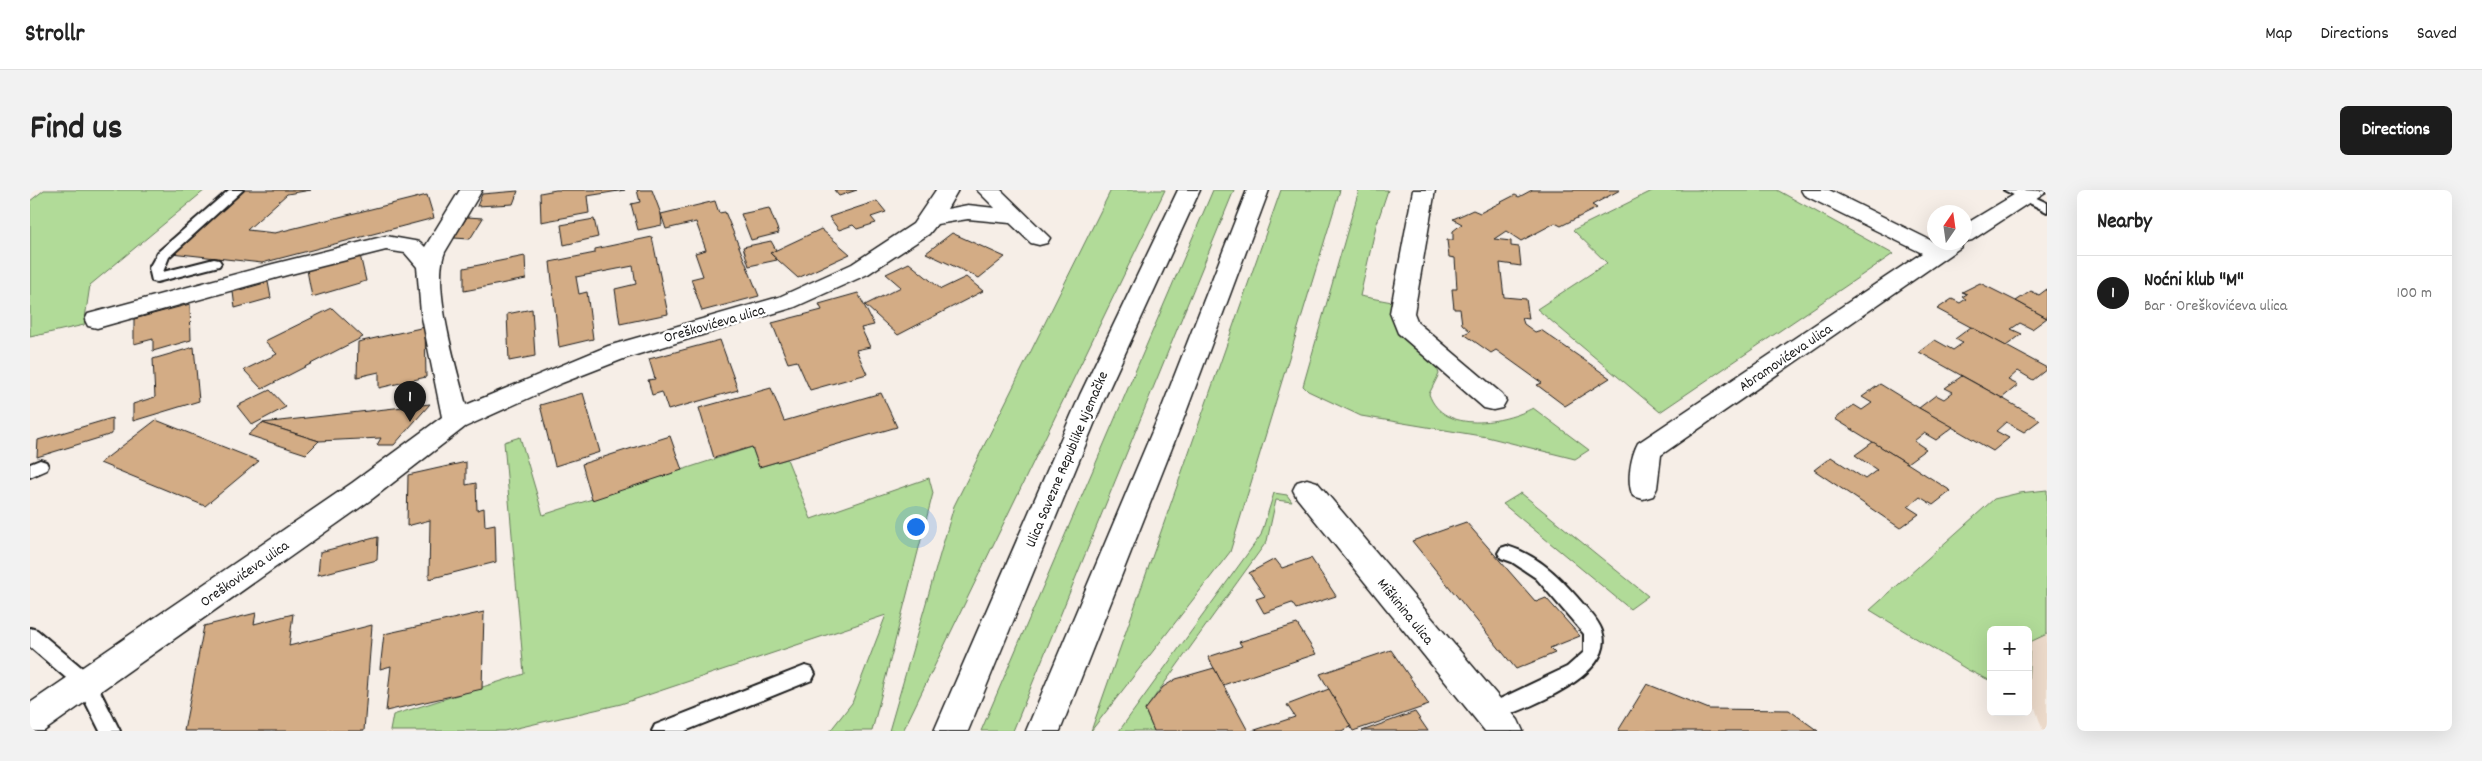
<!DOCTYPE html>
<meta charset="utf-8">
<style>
:root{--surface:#fff;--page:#f2f2f2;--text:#222;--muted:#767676;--line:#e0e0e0;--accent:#1c1c1c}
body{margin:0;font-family:Dekko,sans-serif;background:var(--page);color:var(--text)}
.controls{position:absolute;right:15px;bottom:15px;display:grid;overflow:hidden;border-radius:8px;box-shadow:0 5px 20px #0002}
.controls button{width:45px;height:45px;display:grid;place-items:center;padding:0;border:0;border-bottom:1px solid var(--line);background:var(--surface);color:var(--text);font:25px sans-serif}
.compass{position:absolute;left:1897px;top:15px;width:45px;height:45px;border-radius:50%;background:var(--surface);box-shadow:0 5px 20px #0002;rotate:13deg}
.you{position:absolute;left:885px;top:336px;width:18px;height:18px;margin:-12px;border:4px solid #fff;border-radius:50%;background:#1a73e8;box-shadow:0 0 0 8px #1a73e833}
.badge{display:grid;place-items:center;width:32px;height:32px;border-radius:50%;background:var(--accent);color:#fff;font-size:16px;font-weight:700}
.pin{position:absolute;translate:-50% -41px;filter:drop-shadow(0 1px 2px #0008)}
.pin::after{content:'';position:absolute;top:26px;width:18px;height:15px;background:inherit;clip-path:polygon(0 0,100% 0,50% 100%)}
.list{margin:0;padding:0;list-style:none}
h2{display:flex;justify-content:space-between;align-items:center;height:65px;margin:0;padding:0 20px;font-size:21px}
h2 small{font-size:16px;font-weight:400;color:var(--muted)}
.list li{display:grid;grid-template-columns:32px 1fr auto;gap:15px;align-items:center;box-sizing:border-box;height:75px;padding:0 20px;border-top:1px solid var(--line)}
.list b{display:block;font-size:19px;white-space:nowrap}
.list p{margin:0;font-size:16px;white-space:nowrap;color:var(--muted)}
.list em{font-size:16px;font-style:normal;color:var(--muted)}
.map{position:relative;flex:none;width:2017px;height:541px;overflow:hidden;border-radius:8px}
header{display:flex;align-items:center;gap:30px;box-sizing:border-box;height:70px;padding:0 25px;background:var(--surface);border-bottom:1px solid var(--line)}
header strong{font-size:24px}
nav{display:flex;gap:28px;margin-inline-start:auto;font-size:18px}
.intro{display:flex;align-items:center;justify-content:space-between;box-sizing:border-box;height:120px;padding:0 30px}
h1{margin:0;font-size:35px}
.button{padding:12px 22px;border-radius:8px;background:var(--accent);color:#fff;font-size:18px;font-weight:700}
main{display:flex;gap:30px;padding:0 30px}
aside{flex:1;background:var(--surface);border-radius:8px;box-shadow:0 5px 20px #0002}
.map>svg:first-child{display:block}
.built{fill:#ecdaca}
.green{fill:#b1db98;stroke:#667c5a}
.building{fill:#d3ac85;stroke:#1c1c1c}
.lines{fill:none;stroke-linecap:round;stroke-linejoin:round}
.service-casing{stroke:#1c1c1c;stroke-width:4}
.minor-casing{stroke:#1c1c1c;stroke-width:3}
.secondary-casing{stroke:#1c1c1c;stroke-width:3}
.service{fill:#fff;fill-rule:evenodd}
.minor{fill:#fff;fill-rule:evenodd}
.secondary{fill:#fff;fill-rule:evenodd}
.labels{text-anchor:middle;stroke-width:5;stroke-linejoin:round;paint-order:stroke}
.street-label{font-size:15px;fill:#1c1c1c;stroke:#fff}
</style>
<header>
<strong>Strollr</strong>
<nav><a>Map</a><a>Directions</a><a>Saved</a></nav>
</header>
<div class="intro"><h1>Find us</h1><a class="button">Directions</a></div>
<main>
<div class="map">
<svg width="2017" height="541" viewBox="0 0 2017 541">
<rect width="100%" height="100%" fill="#f6eee7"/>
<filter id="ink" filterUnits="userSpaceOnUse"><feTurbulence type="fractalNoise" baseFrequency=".02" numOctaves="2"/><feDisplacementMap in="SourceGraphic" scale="10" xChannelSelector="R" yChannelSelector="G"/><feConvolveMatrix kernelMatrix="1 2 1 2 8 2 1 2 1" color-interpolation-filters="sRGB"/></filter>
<g filter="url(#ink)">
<path class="built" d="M2017,444V541H2013L1998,497L2000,452Z"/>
<g class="green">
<path d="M14,0H175L60,95L54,135L0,147V11Z"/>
<path d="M1081,0H1135L873,541H859L924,316Z"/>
<path d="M1183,0H1204L983,541H951Z"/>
<path d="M1251,0H1310L1200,362L1061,541Z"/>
<path d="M1329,0H1358L1346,36L1330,106L1362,112L1365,131L1407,178L1409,184L1399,204C1413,245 1475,233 1503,218L1559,260L1545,269L1457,247L1331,226L1278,201L1273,196Z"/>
<path d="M1624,0H1747L1863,64L1630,222L1507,119L1577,73L1543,40Z"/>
<path d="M490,247L513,325L722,257L729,277L757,269L781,329L899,288L903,303L842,541H800L822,513L856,425L591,514L474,541H360L363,525L494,484L474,252Z"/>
<path d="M2017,300V444L2000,452L1998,496V440H1961V491L1938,480L1840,420L1964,309L1989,303Z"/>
<path d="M1244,303L1257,305L1262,312L1246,310L1237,351L1115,520L1124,541H1089L1231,345Z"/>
<path d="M1491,303L1618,406L1600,419L1473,314Z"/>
</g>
<g class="building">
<path d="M214,0H281L257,4L217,40L245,43L397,5L404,28L232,73L141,63Z"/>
<path d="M526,0H595L557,6L559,23L511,32L510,3Z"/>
<path d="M607,0H622L631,24L632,35L608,40L601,14L610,12Z"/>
<path d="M804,0H827L809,6Z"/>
<path d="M1502,0H1590L1562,15L1567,18L1531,36L1525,33L1491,51L1476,41L1464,49L1481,51V56L1489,57L1491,76L1470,73L1474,107L1496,109L1499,129L1492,128L1494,134L1505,142L1511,140L1580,188L1535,216L1507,195L1512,193L1466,160L1461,163L1434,144L1440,141L1432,134L1430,119H1424L1422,99H1427L1425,68L1419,67L1417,50H1423V41L1432,34L1423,29L1443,20L1450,23L1485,5L1489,7Z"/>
<path d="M488,1L483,14L447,16L452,4Z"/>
<path d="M685,11L689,23L695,22L729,106L672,121L661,89L673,86L665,63L676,60L666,32L636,39L631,24Z"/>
<path d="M847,11L856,22L841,27L846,33L827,39L823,35L809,40L799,27Z"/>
<path d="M739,18L749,43L721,50L711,24Z"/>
<path d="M437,27L453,28L440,49L424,48Z"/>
<path d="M564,29L568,47L534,55L531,35Z"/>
<path d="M791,39L820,64L768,88L740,63Z"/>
<path d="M922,43L975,67L949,88L896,63Z"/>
<path d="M622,47L638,124L590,134L585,99L606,94L603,76L546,87L549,104L557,102L563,149L529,157L520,72L565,63V59Z"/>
<path d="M741,51L746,60L740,63L747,70L719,76L713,57Z"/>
<path d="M330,65L336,91L282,107L277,80Z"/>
<path d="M495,66L496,89L434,101V78Z"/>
<path d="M879,73L911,99L936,87L953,101L868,145L835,115L871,97L856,84Z"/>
<path d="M238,92L241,108L205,118L203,102Z"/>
<path d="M1950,93L1986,111L2017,128L2002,139L1990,133L1981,139L1992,144L1976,156L1907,119L1922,109L1930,113L1936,109L1932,107L1937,104L1932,102Z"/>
<path d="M2017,99V128L1986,111L2001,101L2009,105Z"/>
<path d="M828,103L844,135L831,138L840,157L826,160L837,184L780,200L767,171L758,173L742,133L792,120L789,114Z"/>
<path d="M160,114L161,150L123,161V149L104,154V129Z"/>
<path d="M302,118L333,147L232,199L214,180L247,164L235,151Z"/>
<path d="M502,119L505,166L479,171L477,124Z"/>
<path d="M395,137L396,187L349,198V182L327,187L328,152Z"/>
<path d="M1941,137L2017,178V179L2003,190L1988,181L1978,190L1988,195L1972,208L1889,162L1905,150L1923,160L1933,153L1925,149Z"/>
<path d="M690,150L708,200L638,220L632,202L622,205L618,190L625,189L619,169Z"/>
<path d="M164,157L169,211L103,231V214L125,207L123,169Z"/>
<path d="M1932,186L1972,208L2010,230L1994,242L1976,232L1966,241L1979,248L1963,261L1889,218L1906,205L1914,209L1923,202L1915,198Z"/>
<path d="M1850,194L1889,218L1923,237L1906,250L1894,243L1884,251L1896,259L1877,273L1805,229L1824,215L1832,220L1842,213L1832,207Z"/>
<path d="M741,198L754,231L851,203L867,237L729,277L722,257L684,268L669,218Z"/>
<path d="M240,200L256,217L222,235L207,216Z"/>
<path d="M553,203L570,262L525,276L510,215Z"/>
<path d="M400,214L364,255H347L351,248L289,251L232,233Z"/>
<path d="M82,228V244L7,267L8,250Z"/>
<path d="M126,230L229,271L175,316L70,273Z"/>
<path d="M232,233L289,251L276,264L218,245Z"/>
<path d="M640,246L652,280L562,310L552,274Z"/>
<path d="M1843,252L1877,273L1921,301L1903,315L1890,307L1878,317L1889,324L1870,338L1784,280L1801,267L1835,289L1847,280L1825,265Z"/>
<path d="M436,272V295L446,293L447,320L454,318L455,336L465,334L466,372L399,389L400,330L377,336L378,285Z"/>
<path d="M1436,332L1506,412L1516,408L1550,446L1520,458L1525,463L1486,479L1382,351Z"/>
<path d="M348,347L347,370L288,385L290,362Z"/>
<path d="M1281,368L1306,406L1266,419L1262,413L1234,423L1226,409L1235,406L1219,383L1245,369L1252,378Z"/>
<path d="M454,422L452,499L356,521L361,476L350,479L354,444Z"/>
<path d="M226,423L224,434L263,424L259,456L342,435L334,541H154L174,436Z"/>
<path d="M1267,434L1286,464L1193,495L1178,467L1212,456L1209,452Z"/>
<path d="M1361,460L1399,515L1323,541L1290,484Z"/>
<path d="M1184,478L1218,541H1124L1115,520L1133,497L1146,489Z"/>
<path d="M1617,494L1679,519L1759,520L1788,541H1588Z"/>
<path d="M1299,499L1321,537L1311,541H1222L1265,527L1257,515Z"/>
<path d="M1385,522L1398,541H1332Z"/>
</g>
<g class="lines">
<defs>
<g id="service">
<path d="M199,0H213L139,67L133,82L184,69L189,70L191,73L189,76L127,92L122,91L119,78L128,62Z"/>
<path d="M1974,0H1990L2017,13V22Z"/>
<path d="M10,270L16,272L18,276L16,280L0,287V274Z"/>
<path d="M1477,356C1507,365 1527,384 1547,407C1555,417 1568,429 1572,441C1588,486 1492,520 1460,532L1453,529L1450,523L1453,517L1537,477L1554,462V444L1506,388L1482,372L1471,368L1468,363L1471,358Z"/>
<path d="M0,438L7,440L63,487L90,541H70L49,499L0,457Z"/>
<path d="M775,476L782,478L785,484L782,490L655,541H622L625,535Z"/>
</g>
<g id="minor">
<path d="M430,0H452L415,62C401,95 427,179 436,215L578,156L749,107L822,74L883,34L906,0H928L917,19L938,15L965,18L947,0H971L1020,48L1017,53L1009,55L1001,53L980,33L938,29L907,34L899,44L838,84L765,117L596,168L532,193L435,237L342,309L14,541H0V513L322,293L412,227L391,123L387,77L375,63L356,60L257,85L67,138L58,136L55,130L58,124L243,74L356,46L390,52L395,57Z"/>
<path d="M1383,0H1405L1384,123L1388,133L1472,204L1476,211L1472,218L1463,220L1454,218L1368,143L1360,123Z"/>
<path d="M1771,0H1799L1904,52H1934L1931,57L1631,265L1627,298L1623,306L1613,309L1603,306C1596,292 1601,266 1608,253L1892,63L1774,5Z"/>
<path d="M1992,0L2017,1L1942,50L1934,52V35Z"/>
<path d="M1277,289L1287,292L1488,530L1493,541H1455L1267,308L1263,300L1267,292Z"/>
</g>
<g id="secondary">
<path d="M1148,0H1170L1076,205L938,541H904L1050,205Z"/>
<path d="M1217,0H1239L1155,225L1030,541H996L1129,225Z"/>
</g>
</defs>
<use href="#service" class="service-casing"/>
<use href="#minor" class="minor-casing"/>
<use href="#secondary" class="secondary-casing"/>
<use href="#service" class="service"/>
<use href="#minor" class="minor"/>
<use href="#secondary" class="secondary"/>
</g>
</g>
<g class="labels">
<g class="street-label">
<text transform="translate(684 133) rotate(-16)" y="5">Oreškovićeva ulica</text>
<text transform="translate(1755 167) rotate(-34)" y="5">Abramovićeva ulica</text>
<text transform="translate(1036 269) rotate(-67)" y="5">Ulica Savezne Republike Njemačke</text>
<text transform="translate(214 383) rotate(-35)" y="5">Oreškovićeva ulica</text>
<text transform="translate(1376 421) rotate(51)" y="5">Miškinina ulica</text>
</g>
</g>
</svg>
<div class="controls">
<button>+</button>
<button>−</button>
</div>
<svg class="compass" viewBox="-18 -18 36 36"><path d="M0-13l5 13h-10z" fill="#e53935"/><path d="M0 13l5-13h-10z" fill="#767676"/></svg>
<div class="you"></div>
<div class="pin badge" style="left:380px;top:232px">1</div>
</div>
<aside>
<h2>Nearby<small></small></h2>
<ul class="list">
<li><span class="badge">1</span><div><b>Noćni klub &quot;M&quot;</b><p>Bar · Oreškovićeva ulica</p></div><em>100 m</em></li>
</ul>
</aside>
</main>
